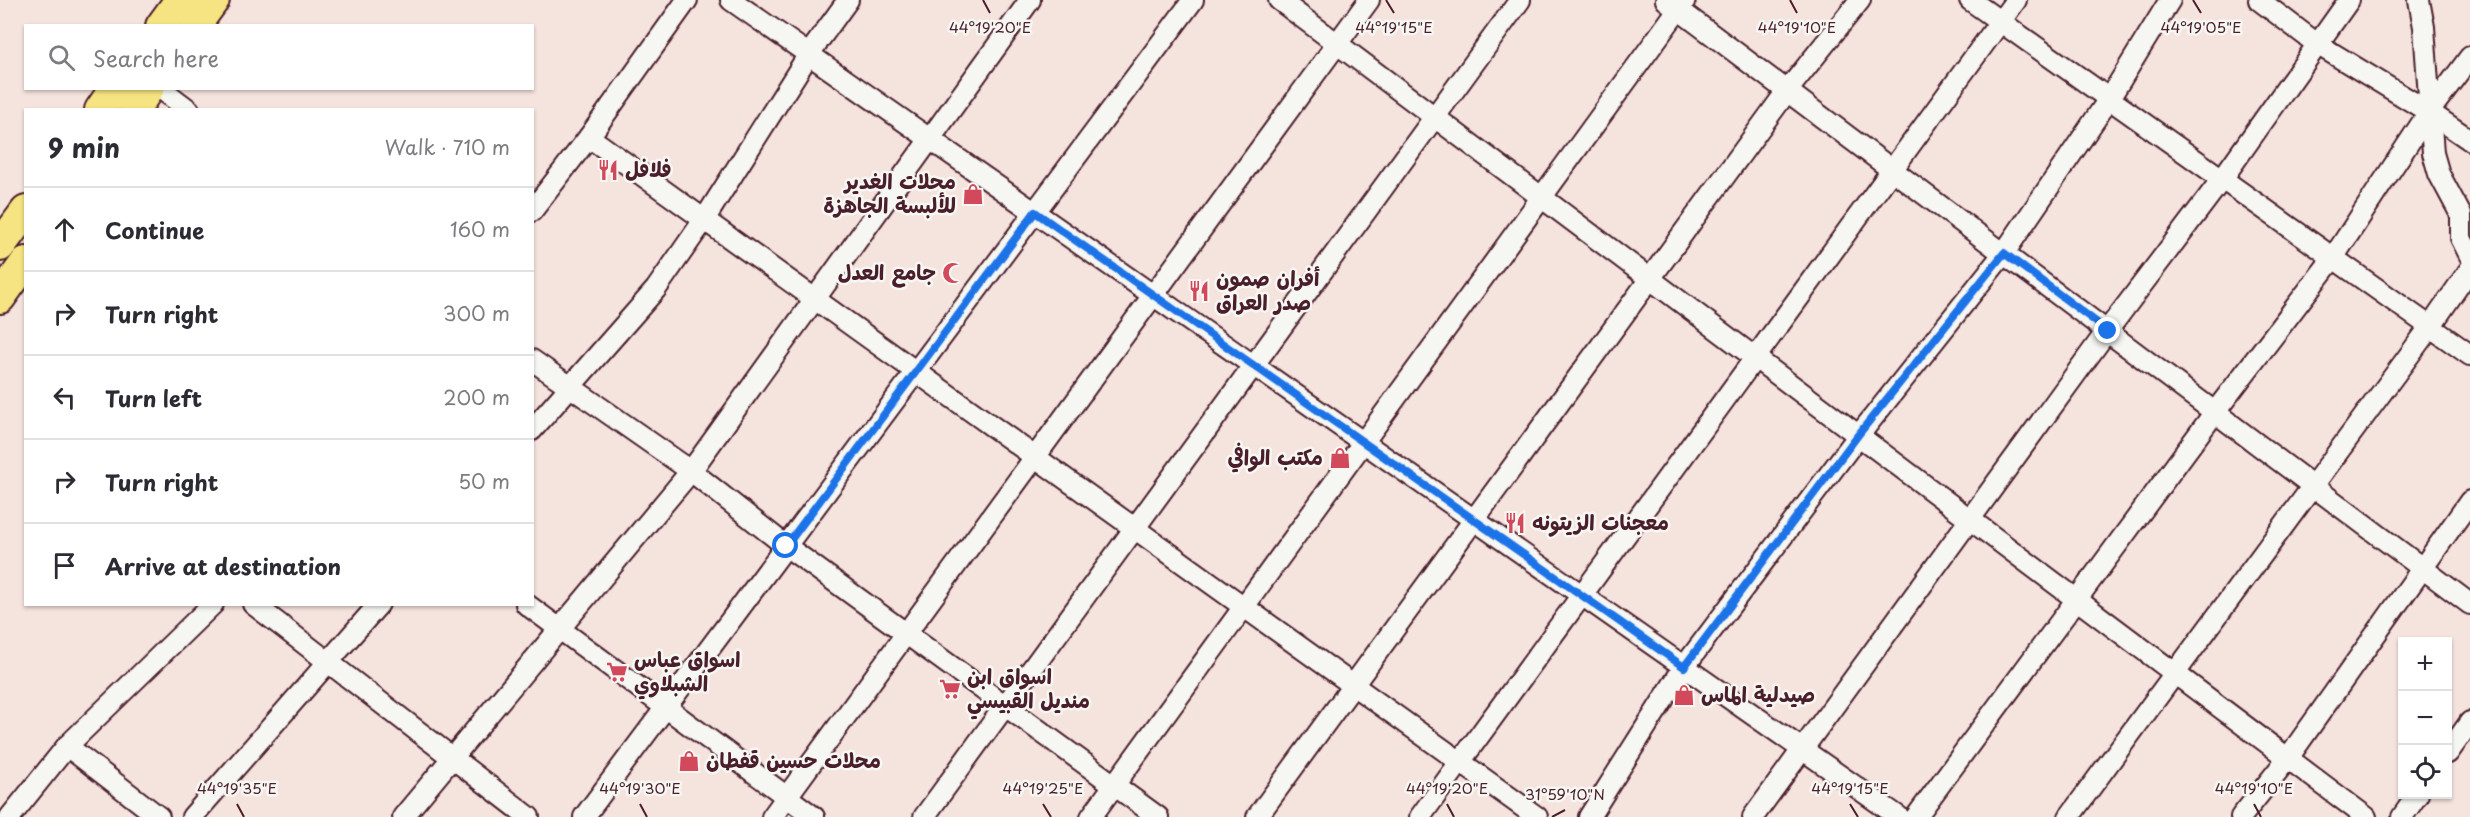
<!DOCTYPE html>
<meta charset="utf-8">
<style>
:root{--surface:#fff;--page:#f7f7f7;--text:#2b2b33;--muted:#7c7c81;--line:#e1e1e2}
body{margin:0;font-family:"Playpen Sans","Playpen Sans Arabic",sans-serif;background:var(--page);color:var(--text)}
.controls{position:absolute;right:18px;bottom:18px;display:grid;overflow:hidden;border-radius:0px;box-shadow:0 2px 4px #0004}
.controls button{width:54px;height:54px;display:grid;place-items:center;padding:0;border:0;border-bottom:2px solid var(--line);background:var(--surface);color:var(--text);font:30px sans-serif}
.stop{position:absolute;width:18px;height:18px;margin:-14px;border:4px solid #1a73e8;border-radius:50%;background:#fff}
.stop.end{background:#1a73e8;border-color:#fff;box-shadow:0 2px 6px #0008}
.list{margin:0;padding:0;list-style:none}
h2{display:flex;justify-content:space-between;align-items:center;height:78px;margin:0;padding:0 24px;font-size:26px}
h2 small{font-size:20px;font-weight:400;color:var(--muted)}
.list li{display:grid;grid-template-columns:39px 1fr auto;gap:18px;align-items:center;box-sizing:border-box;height:84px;padding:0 24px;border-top:2px solid var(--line)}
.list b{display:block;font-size:22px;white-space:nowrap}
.list em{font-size:20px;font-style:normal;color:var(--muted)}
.icon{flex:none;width:33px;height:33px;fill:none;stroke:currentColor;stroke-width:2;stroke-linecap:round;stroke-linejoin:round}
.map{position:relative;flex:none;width:2470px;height:817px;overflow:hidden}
.search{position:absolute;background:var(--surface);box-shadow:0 2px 4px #0004;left:24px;top:24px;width:510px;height:66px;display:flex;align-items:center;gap:15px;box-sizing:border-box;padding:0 21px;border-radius:0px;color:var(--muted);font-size:22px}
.panel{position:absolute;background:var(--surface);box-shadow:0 2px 4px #0004;left:24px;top:108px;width:510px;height:498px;border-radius:0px}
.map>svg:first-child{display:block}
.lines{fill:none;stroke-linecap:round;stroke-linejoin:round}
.street-casing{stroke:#4a1f2b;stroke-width:24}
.primary-casing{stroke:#4a1f2b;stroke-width:34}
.street{stroke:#f6f6f2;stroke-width:20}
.primary{stroke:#f6e381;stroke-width:30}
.route{stroke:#1a73e8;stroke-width:8}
.ticks{fill:none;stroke:#4a1f2b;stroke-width:2}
.labels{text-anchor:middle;stroke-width:5;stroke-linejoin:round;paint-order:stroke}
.poi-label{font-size:21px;font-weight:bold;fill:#4a1f2b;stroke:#f6f6f2;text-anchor:start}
.ticks-label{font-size:15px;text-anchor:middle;fill:#4a1f2b;stroke:#f6f6f2;stroke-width:5;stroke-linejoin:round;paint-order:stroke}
</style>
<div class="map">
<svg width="2470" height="817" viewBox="0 0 2470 817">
<rect width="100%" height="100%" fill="#f5e3de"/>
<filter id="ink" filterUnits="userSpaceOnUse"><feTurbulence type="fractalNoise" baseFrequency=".0167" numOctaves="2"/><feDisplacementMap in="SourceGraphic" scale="12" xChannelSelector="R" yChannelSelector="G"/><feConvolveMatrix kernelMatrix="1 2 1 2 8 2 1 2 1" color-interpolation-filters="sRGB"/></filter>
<g filter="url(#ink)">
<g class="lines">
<defs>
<g id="street">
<path d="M731,0L1899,817"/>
<path d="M1279,0L2366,817"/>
<path d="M1666,0L2470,604"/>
<path d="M1970,0L2470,355"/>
<path d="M2259,0L2317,44L2429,112L2470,140"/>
<path d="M2419,0L2424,27L2433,153L2439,174L2461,215V238L2470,256"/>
<path d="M160,88L189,110"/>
<path d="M589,137L1537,817"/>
<path d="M532,211L589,137L687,0"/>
<path d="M532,360L691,471L786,546L1158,817"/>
<path d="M532,430L656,289L704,220L809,54L848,0"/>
<path d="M253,604L529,817"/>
<path d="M526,604L814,817"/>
<path d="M67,746L159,817"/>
<path d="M2448,753L2470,722"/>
<path d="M10,817L67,746L213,604"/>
<path d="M192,817L379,604"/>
<path d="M403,817L691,471L1030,0"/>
<path d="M584,817L1193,0"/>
<path d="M772,817L1369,0"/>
<path d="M924,817L1520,0"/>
<path d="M1091,817L1685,0"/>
<path d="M1257,817L1787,91L1860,0"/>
<path d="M1420,817L2016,0"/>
<path d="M1589,817L1684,667L1859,435L2004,253L2109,99L2170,0"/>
<path d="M1753,817L2107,331L2222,179L2349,0"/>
<path d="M1916,817L2215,412L2333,258L2429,112L2470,57"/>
<path d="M2069,817L2430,327L2470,269"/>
<path d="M2241,817L2288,758L2470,501"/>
<path d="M2402,817L2418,794"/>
</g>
<g id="primary">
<path d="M161,26L180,0"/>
<path d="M195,26L214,0"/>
<path d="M100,110L115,88"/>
<path d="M134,110L149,88"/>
<path d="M0,246L26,211"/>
<path d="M0,298L26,262"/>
</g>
</defs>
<use href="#street" class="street-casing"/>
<use href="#primary" class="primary-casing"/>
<use href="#street" class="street"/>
<use href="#primary" class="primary"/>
</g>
</g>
<g class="lines" filter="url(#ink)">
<path class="route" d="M786,546L1035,212L1684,667L1858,435L2004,253L2108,331"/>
</g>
<path class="ticks" d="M983,0L990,13M1386,0L1394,13M1790,0L1797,13M2193,0L2201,13M237,804L244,817M640,804L647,817M1043,804L1051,817M1447,804L1454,817M1850,804L1858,817M2254,804L2261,817M1552,817L1565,810"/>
<defs>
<symbol id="restaurant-bare" viewBox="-9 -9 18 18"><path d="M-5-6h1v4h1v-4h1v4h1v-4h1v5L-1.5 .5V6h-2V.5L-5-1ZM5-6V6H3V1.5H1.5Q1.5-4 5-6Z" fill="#d1495b" stroke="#f6f6f2" stroke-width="2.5" paint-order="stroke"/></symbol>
<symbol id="shop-bare" viewBox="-9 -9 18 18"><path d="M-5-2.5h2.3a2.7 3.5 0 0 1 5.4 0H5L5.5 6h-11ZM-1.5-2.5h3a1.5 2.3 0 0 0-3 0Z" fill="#d1495b" stroke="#f6f6f2" stroke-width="2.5" paint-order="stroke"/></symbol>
<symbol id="mosque-bare" viewBox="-9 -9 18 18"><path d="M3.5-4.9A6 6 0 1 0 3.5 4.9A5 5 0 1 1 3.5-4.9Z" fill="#d1495b" stroke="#f6f6f2" stroke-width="2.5" paint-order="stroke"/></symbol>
<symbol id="supermarket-bare" viewBox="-9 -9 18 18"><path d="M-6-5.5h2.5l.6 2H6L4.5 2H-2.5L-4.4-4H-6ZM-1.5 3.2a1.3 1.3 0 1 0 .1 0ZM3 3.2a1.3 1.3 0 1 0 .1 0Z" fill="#d1495b" stroke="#f6f6f2" stroke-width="2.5" paint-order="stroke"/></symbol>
</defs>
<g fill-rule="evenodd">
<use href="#restaurant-bare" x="593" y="155" width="30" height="30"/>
<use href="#shop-bare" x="958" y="179" width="30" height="30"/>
<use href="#mosque-bare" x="938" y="258" width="30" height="30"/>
<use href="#restaurant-bare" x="1184" y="276" width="30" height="30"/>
<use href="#shop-bare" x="1325" y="443" width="30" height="30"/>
<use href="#restaurant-bare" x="1500" y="508" width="30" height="30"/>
<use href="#supermarket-bare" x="602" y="657" width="30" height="30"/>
<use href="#supermarket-bare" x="935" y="674" width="30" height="30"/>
<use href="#shop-bare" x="1669" y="680" width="30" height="30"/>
<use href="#shop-bare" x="674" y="746" width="30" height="30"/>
</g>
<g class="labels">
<g class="poi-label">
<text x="625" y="177">فلافل</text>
<text x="956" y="189" text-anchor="end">محلات الغدير<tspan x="956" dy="24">للألبسة الجاهزة</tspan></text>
<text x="936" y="280" text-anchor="end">جامع العدل</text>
<text x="1216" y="286">أفران صمون<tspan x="1216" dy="24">صدر العراق</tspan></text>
<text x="1323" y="465" text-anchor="end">مكتب الوافي</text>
<text x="1532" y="530">معجنات الزيتونه</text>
<text x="634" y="667">اسواق عباس<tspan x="634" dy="24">الشبلاوي</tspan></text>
<text x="967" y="684">اسواق ابن<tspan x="967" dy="24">منديل القبيسي</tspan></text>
<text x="1701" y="702">صيدلية الماس</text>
<text x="706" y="768">محلات حسين قفطان</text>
</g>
</g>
<g class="ticks-label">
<text x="990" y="33">44°19'20"E</text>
<text x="1394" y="33">44°19'15"E</text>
<text x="2201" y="33">44°19'05"E</text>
<text x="1797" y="33">44°19'10"E</text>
<text x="237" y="794">44°19'35"E</text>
<text x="640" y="794">44°19'30"E</text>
<text x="1043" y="794">44°19'25"E</text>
<text x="1447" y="794">44°19'20"E</text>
<text x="1850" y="794">44°19'15"E</text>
<text x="2254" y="794">44°19'10"E</text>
<text x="1565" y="800">31°59'10"N</text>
</g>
</svg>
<div class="controls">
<button>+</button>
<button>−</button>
<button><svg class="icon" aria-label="locate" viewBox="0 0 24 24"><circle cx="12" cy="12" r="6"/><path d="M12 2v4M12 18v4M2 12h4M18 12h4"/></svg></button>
</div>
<div class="stop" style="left:786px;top:546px"></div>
<div class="stop end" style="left:2108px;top:331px"></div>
<div class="search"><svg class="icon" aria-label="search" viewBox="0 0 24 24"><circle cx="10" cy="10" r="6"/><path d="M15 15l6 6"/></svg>Search here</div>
<section class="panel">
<h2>9 min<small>Walk · 710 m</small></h2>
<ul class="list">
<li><svg class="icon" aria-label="ahead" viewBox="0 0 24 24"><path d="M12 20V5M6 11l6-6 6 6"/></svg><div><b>Continue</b></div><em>160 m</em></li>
<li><svg class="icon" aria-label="right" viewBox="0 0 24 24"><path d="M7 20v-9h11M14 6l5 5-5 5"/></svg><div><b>Turn right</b></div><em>300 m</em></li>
<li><svg class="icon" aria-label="left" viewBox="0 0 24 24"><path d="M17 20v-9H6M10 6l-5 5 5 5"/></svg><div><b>Turn left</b></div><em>200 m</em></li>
<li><svg class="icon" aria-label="right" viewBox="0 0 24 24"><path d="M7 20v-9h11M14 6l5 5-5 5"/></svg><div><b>Turn right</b></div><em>50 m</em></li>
<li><svg class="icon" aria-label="arrive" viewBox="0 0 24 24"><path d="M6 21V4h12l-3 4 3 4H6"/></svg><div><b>Arrive at destination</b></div></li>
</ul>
</section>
</div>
